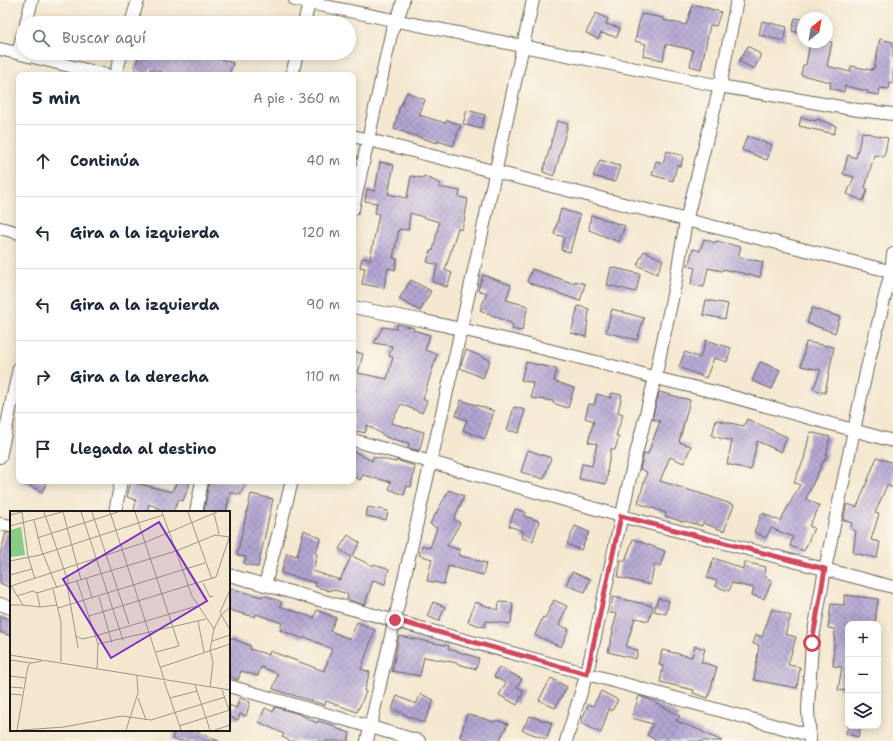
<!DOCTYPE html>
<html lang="es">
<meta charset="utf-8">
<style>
:root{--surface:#fff;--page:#f6f6f7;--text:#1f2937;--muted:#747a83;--line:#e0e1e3}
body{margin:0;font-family:"Shantell Sans",sans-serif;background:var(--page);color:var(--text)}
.controls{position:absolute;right:12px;bottom:12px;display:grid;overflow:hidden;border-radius:8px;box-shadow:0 2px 10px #0003}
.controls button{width:36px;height:36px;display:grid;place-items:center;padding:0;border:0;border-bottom:1px solid var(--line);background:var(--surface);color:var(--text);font:20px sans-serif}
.compass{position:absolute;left:797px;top:12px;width:36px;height:36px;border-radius:50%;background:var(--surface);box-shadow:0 2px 10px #0003;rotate:31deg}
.stop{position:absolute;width:12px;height:12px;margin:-9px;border:3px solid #d1495b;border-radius:50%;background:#fff}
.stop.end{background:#d1495b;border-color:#fff;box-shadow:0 1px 4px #0008}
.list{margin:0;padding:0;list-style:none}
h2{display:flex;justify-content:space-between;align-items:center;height:52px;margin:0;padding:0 16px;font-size:17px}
h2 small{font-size:13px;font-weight:400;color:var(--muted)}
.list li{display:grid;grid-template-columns:26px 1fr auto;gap:12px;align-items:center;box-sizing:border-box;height:72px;padding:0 16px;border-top:1px solid var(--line)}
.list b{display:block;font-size:15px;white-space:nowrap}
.list em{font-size:13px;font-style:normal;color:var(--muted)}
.icon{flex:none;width:22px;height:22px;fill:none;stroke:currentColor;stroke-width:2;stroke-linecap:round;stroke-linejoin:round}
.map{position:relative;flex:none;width:893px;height:741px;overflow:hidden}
.search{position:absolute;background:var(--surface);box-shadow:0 2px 10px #0003;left:16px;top:16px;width:340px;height:44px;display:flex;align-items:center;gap:10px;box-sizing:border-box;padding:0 14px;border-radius:22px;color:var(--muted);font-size:15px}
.panel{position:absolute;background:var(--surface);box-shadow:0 2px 10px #0003;left:16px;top:72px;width:340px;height:412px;border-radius:8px}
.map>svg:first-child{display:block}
.building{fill:url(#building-cross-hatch)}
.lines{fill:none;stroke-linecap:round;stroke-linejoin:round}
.minor-casing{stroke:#68635b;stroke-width:14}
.minor{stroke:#fff;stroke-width:12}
.route{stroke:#d1495b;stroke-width:5}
.inset-road{fill:none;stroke:#9e9688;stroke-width:1}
.view{fill:#7b2cbf;fill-opacity:0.15;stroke:#7b2cbf;stroke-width:2}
.inset-edge{fill:none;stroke:#1c1c1c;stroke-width:2}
</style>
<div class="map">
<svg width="893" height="741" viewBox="0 0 893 741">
<defs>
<pattern id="building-cross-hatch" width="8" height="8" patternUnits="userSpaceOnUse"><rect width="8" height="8" fill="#b2a5d2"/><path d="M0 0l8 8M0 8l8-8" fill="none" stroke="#988db4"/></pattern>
</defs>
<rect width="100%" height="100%" fill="#fbf7ec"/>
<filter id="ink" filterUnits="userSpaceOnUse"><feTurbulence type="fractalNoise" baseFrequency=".025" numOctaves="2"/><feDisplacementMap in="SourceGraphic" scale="8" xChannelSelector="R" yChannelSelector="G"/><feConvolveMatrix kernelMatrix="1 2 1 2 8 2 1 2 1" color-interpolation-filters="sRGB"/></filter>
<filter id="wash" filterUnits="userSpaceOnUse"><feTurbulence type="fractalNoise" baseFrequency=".012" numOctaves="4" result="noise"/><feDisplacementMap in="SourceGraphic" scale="16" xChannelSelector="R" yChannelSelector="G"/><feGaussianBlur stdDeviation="0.9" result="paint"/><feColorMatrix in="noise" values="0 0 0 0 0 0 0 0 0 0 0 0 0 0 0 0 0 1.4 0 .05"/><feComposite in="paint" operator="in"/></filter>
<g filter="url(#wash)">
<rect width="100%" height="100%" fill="#f4e8d0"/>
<g id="blocks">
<g class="building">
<path d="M693,4L721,12L716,26L710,25L701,69L690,66L693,50L666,44L663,60L643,56L646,44L635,41L641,14L664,18L663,20L686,25Z"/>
<path d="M596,13L608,19L606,24L620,28L617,37L601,33L598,39L586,33Z"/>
<path d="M795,18L803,19V34L792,31Z"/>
<path d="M762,21L787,27L784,41L759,35Z"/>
<path d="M880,39L893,42V83H890L889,89L880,88L879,95L867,93L868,91L845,86L844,92L830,88L831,82L801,75L803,65H806L810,42H832L827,66L850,72L851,66L872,70V68L874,69Z"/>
<path d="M748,46L760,54V57L754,69L739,61Z"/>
<path d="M140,53H208V55L233,63L229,75H173L150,69L148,75L134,69Z"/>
<path d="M407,92L425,100L419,115L445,123L447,120L461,125L453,146L438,141L437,143L394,129L399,109Z"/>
<path d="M467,110L485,115L481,129L463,124Z"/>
<path d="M801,117L816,121L817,119L836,126L834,134L799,126Z"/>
<path d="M557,121L568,124L554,176L543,172Z"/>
<path d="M862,132L888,138L884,157L874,155L865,188L868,189L863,201L847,194L854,177L843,174L848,155L856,158Z"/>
<path d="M747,136L772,145L767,160L742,150Z"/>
<path d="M667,151L683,156L681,166L677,165L673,181L652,175L656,161L663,163Z"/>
<path d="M600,160L620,166L615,182L593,176Z"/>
<path d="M380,162L394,165L388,194L407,198L411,176L423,178L424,176L441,184L439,187L460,191L459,197L468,199L464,222L461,230L458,228L445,270L452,273L447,287L432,282L438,265L427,262L431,250L433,251L439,222L410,213L408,230L399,229L393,258L397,259L395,270L388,268L384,288L362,284L365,268L360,267L362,258L370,259L379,214L375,213L377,203L365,201L367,189L375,191Z"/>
<path d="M561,209L580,215L570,252L561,250L564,237L554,234Z"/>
<path d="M591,215L625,226L619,242L589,230Z"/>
<path d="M704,239L715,243L716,241L741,247L738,257L763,262L760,277L723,269L722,271L708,268L704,287L691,284L695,268L688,266L693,249L700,251Z"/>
<path d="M644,251L663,260L657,274L637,265Z"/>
<path d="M611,267L640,274L636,292L607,285Z"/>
<path d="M532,269L575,284V281L585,284L580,301L527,282Z"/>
<path d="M483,275L511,285L506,300L528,306L522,331L512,329L513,325L511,323L480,310L487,293L478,290Z"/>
<path d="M411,280L431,291L420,311L399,299Z"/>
<path d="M706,300L728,304L725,319L703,315Z"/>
<path d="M578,306L589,309L586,337L571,333Z"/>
<path d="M812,308L840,317L835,333L807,323Z"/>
<path d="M612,309L644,318L637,340L606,332Z"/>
<path d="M397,324L414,328L413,330L430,335L425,350L437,354L423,399L427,401L422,413L401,404L391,423L424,432L420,449H419V451L408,448L409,443L388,438L367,425L365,433L353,430V402L356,389L353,388V351L363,354L358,373L387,379L393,357L389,356L392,346L374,343L383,327L396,329Z"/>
<path d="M706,340L731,348L727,362L714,358L706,378L679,367L685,352L700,358Z"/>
<path d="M806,342L834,347L825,393L813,389L821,370L801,366Z"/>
<path d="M466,350L490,360L483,378L460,368Z"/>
<path d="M526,362L557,369L554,381L574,388L568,408L553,403V401L531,398L533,383L521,380Z"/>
<path d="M760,362L780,370L772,389L752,381Z"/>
<path d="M659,392L690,400L679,442L691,446L684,463L670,457L660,481L708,496L734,505L724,531L703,523L702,526L685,521L684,522L665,516L666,513L638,503L647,472L640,469L644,453L648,454L660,421L652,419Z"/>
<path d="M612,393L622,395L618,412L623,414L616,436H619L615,450L611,449L607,472H608L606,484L579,479L582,464L592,466L597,444L588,442L594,421L585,418L589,404L594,405L597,394L610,398Z"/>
<path d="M461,400L494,411L485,439L463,430L467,420L456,416Z"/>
<path d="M514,407L525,410L519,433L507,430Z"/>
<path d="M747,419L787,437L781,452L757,441L751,470L727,464L732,441L712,436L716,420L744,426Z"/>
<path d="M810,432L830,437L825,461H823L806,499L820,506L809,526L814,528L804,551L790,546L793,537L771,528L766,538L754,532L762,513L780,521L800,485L794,482L804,459Z"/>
<path d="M528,450L551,458L544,479L521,472Z"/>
<path d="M353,451L372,461L373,457L396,462V460L415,466L411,487L407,486L404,495L389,489L391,482L363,475L360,480L353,476Z"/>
<path d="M877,457L893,463V488L887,485L875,513L879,514L871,540L880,542L877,558L853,553L856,531L851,529L852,523L843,520L847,504L857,507Z"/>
<path d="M20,481H40L46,484L42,492Z"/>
<path d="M177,481H185L190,483L183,501L179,499L173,512H166L149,504L147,512H134L136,500L127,497L131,482L172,492Z"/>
<path d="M209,481H247L240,495L230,492L226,512H204Z"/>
<path d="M449,490L464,496L454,519L460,523L447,546L460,550L458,555L486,563L483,575L448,566L444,584L427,581L432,559L419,555L422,545L430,548L437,528L430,524Z"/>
<path d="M251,494L273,499L258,567L244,564L246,557L237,555Z"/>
<path d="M368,507L388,511L386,520L366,516Z"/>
<path d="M515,509L525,512L524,516L539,521L533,541L521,538L523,531L509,526Z"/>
<path d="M575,526L589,532L581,550L567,544Z"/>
<path d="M304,530L321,538L315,553L317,554L313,571L340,580L351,557L339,549L348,535L360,543L352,556L373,566L374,564L389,569L385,584L373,580L365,605L347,599L348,594L331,589L330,591L315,586L316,583L281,573L287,553L297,556Z"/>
<path d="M6,533H11V588L0,583V554Z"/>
<path d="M633,539L665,551L660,566L655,564L650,585L618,577L621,560L625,561Z"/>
<path d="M714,558L743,569L744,562L766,567L764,576L772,581L764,599L752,595L754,588L732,583L729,591L715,586L717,581L707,578Z"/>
<path d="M572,572L590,579L585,592L566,585Z"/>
<path d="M229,588L262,597L263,595L282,602L280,606L314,618L317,610L336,618L330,631L350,639L357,622L375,630L361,669L370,672L364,691L366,692L357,712L326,701L325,705L273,689L278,674L261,667L258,676L241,671L238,680L229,676V644L231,638L251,646L250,649L269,655L270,651L324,671L332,649L305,637L304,639L280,630L282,623L256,614L255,617L229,610Z"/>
<path d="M844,595L878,599L875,624H848V691L838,690L842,667L833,666L835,629L828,628L831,604L844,605Z"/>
<path d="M613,597L653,606L649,621L635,618L626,647L638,650L636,659L608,652L613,632L612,631L617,614L610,613Z"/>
<path d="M658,598L669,601L666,614L654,611Z"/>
<path d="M554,600L567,606L559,625L569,629L561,647L535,635L543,617L545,618Z"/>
<path d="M433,602L445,607L439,621L427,616Z"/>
<path d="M475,602L498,610L499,602L513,603L511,624L486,621L484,627L468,622Z"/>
<path d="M772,609L791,616L785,634L796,637L788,665L800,667L797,688L754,680L759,645L753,644L756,635L762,637Z"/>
<path d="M0,616L11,620V636L0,632Z"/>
<path d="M399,636L449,646L448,649L479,658L476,669L458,664V663L424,657L420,676L392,671Z"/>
<path d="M695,646L705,649L701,662L717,667L708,698L693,693L694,690L660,682L663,666L659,665L662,650L692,657Z"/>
<path d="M499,667L522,679L517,687L523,690V693L517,705L499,695L506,683L494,677Z"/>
<path d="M551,678L567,687L555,708L539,700Z"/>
<path d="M601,691L618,700L612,711L609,709L601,733L581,723L588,704L593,706Z"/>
<path d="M421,694L434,700L424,723L392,709L397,696L416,704Z"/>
<path d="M639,696L651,700L680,716L676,721L702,731V732L722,741H657L647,735L653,724L632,718Z"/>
<path d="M240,698L250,702L246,716L240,714L238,720L229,717V705L236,708Z"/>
<path d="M275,707L299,714L317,723L318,721L335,726V728L350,733L348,741H290L282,737L284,734L259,722L265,708L273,712Z"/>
<path d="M467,714L495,722L496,720L508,724L499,741H475L460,737Z"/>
<path d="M530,716L552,723L546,739L522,730Z"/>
<path d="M848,726H861L858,737L846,734Z"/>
<path d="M175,730H192L219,741H180L172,739Z"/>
</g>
</g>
</g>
<g filter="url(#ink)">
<use href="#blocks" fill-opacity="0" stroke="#68635b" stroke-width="1"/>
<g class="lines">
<defs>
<g id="minor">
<path d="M295,0L720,86L858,110L893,114"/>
<path d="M26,23L32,0"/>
<path d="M131,23L138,0"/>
<path d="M304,23L310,0"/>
<path d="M0,49L107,75"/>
<path d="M18,53L23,34"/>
<path d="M115,75L122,53"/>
<path d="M292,75L297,53"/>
<path d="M353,136L893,272"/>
<path d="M353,209L392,30L401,9L403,0"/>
<path d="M0,228L19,233"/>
<path d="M353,307L425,321L509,340L632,371L655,378L715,392L893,441"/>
<path d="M353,440L621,516L893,587"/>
<path d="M0,457L19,368"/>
<path d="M115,512L121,481"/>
<path d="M196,512L202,481"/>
<path d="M0,524L11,526"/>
<path d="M229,575L809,735"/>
<path d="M265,585L292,481"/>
<path d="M0,604L11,608"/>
<path d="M229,686L419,741"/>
<path d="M367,741L456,352L533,0"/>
<path d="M566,741L587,673L630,478L655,378L675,285L686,221L720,86L737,0"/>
<path d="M810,741L808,709L812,643L825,569L867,368L891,272L893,254"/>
</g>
</defs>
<use href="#minor" class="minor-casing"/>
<use href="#minor" class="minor"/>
</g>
</g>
<g class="lines" filter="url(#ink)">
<path class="route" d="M395,620L587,674L621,516L825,569L812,643"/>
</g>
<g transform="translate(10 511)">
<rect width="220" height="220" fill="#f4e8d0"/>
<path d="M11,16L15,44L0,46V19Z" fill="#88cd87"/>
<path class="inset-road" d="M12,1L18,45L25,68M34,1L59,73M53,1L71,69M71,1L113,129M82,1L119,113M100,1L154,168M125,1L169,135L146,141M152,1L182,85L204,118M178,1L202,68M204,2L209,23M0,4L12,1M24,9L31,38L47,77M0,15L52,1M27,27L108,1M0,50L30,44L153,4M0,64L22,58M76,67L82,87M67,70L88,133L87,158M193,72L200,86L203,85M0,73L13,94L30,96L47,94M57,73L68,137M1,75L136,31L207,1M43,78L51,111V151M220,79L210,101L220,119M27,82L30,96M7,85L23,80L27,82L166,40L205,24L220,26M89,86L102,132M0,94H13M48,97L195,52M79,105L206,66L220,24M188,110L194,141M66,125L72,128L85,125L187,95M202,130L220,124M88,133L196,108M0,144L220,179M0,149L21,152M151,156L220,133M0,165L16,167M154,170L171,219M185,174L200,219M0,176L13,177M200,176L203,151L200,139L204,118L211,104L220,96M212,179L220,202M0,183L12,184M128,187L136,209M160,187L187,180M169,215L220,199M7,219L18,155L21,152L32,150M12,219L54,216L112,205L141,209L215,186M116,219L128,182L127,165M205,219L220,214"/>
<path class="view" d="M149,11L197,90L101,147L53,68Z"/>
<rect width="220" height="220" class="inset-edge"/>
</g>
</svg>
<div class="controls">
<button>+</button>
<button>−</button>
<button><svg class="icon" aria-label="layers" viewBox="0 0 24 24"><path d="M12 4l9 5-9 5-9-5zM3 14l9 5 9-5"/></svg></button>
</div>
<svg class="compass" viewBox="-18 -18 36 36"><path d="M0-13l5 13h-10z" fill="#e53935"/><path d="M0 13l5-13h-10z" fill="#747a83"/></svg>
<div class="stop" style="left:812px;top:643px"></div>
<div class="stop end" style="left:395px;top:620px"></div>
<div class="search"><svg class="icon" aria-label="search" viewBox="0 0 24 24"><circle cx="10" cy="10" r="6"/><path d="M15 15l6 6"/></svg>Buscar aquí</div>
<section class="panel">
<h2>5 min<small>A pie · 360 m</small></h2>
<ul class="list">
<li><svg class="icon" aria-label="ahead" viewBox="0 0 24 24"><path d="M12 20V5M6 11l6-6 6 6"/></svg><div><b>Continúa</b></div><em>40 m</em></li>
<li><svg class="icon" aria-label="left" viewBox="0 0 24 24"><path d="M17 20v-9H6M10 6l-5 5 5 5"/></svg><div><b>Gira a la izquierda</b></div><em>120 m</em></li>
<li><svg class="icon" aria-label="left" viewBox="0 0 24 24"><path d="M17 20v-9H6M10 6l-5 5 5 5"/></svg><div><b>Gira a la izquierda</b></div><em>90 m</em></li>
<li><svg class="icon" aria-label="right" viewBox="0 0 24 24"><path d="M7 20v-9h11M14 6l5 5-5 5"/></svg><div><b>Gira a la derecha</b></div><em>110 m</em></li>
<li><svg class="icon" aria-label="arrive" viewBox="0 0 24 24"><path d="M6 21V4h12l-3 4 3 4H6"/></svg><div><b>Llegada al destino</b></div></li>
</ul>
</section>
</div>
